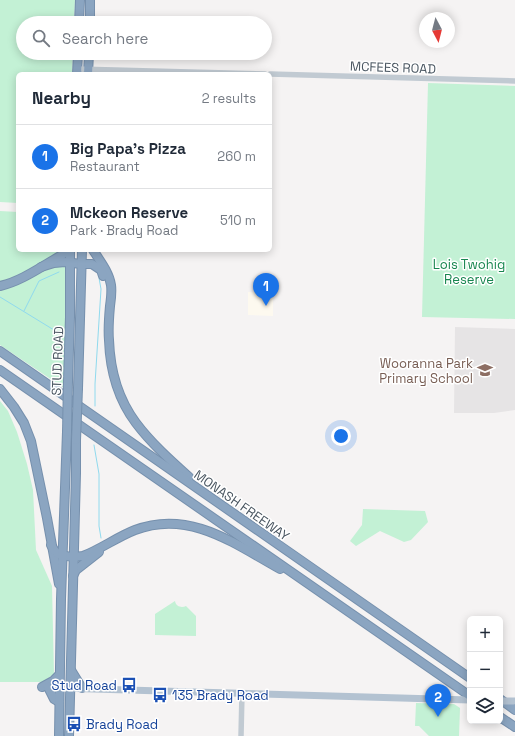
<!DOCTYPE html>
<meta charset="utf-8">
<style>
:root{--surface:#fff;--page:#f2f2f3;--text:#1f2937;--muted:#747a83;--line:#e0e1e3;--accent:#1a73e8}
body{margin:0;font-family:"Space Grotesk",sans-serif;background:var(--page);color:var(--text)}
.controls{position:absolute;right:12px;bottom:12px;display:grid;overflow:hidden;border-radius:6px;box-shadow:0 2px 10px #0003}
.controls button{width:36px;height:36px;display:grid;place-items:center;padding:0;border:0;border-bottom:1px solid var(--line);background:var(--surface);color:var(--text);font:20px sans-serif}
.compass{position:absolute;left:419px;top:12px;width:36px;height:36px;border-radius:50%;background:var(--surface);box-shadow:0 2px 10px #0003;rotate:173deg}
.you{position:absolute;left:341px;top:436px;width:14px;height:14px;margin:-10px;border:3px solid #fff;border-radius:50%;background:#1a73e8;box-shadow:0 0 0 6px #1a73e833}
.badge{display:grid;place-items:center;width:26px;height:26px;border-radius:50%;background:var(--accent);color:#fff;font-size:13px;font-weight:700}
.pin{position:absolute;translate:-50% -33px;filter:drop-shadow(0 1px 2px #0008)}
.pin::after{content:'';position:absolute;top:21px;width:14px;height:12px;background:inherit;clip-path:polygon(0 0,100% 0,50% 100%)}
.list{margin:0;padding:0;list-style:none}
h2{display:flex;justify-content:space-between;align-items:center;height:52px;margin:0;padding:0 16px;font-size:17px}
h2 small{font-size:13px;font-weight:400;color:var(--muted)}
.list li{display:grid;grid-template-columns:26px 1fr auto;gap:12px;align-items:center;box-sizing:border-box;height:64px;padding:0 16px;border-top:1px solid var(--line)}
.list b{display:block;font-size:15px;white-space:nowrap}
.list p{margin:0;font-size:13px;white-space:nowrap;color:var(--muted)}
.list em{font-size:13px;font-style:normal;color:var(--muted)}
.icon{flex:none;width:22px;height:22px;fill:none;stroke:currentColor;stroke-width:2;stroke-linecap:round;stroke-linejoin:round}
.map{position:relative;flex:none;width:515px;height:736px;overflow:hidden}
.search{position:absolute;background:var(--surface);box-shadow:0 2px 10px #0003;left:16px;top:16px;width:256px;height:44px;display:flex;align-items:center;gap:10px;box-sizing:border-box;padding:0 14px;border-radius:22px;color:var(--muted);font-size:15px}
.panel{position:absolute;background:var(--surface);box-shadow:0 2px 10px #0003;left:16px;top:72px;width:256px;height:180px;border-radius:6px}
.map>svg:first-child{display:block}
.commercial{fill:#fdf9ef}
.education{fill:#e6e4e5}
.green{fill:#c3f1d5}
.lines{fill:none;stroke-linecap:round;stroke-linejoin:round}
.stream{stroke:#90daee;stroke-width:1}
.highway-casing{stroke:#7690ad;stroke-width:10}
.minor{stroke:#c1cad2;stroke-width:5.5}
.major{stroke:#b3c2d1;stroke-width:7}
.highway{stroke:#8ba5c1;stroke-width:8}
.highway-bridge-casing{stroke:#7690ad;stroke-width:10;stroke-linecap:butt}
.major-bridge{stroke:#b3c2d1;stroke-width:7}
.highway-bridge{stroke:#8ba5c1;stroke-width:8}
.labels{text-anchor:middle;stroke-width:3;stroke-linejoin:round;paint-order:stroke}
.street-label{font-size:13px;fill:#4a5661;stroke:#fff}
.park-label{font-size:13px;fill:#17864f;stroke:#fff}
.education-label{font-size:13px;fill:#785e54;stroke:#fff;text-anchor:end}
.transit-label{font-size:13px;fill:#164399;stroke:#fff;text-anchor:start}
</style>
<div class="map">
<svg width="515" height="736" viewBox="0 0 515 736">
<rect width="100%" height="100%" fill="#f5f3f3"/>
<path class="commercial" d="M248,292L273,293V316L248,315Z"/>
<path class="education" d="M455,327L515,329V410L494,413H454Z"/>
<g class="green">
<path d="M0,0H75L74,23H23V53H73L72,74H18V203L0,202Z"/>
<path d="M428,83L515,86V319L422,317Z"/>
<path d="M0,211L18,212V250H67L64,388L0,345Z"/>
<path d="M0,401L8,411L17,432L27,464L33,490L36,550L52,586L54,674L43,682H0Z"/>
<path d="M363,509L425,511L428,522L411,540L404,542L380,531L356,546L350,541L362,525Z"/>
<path d="M175,601C176,607 182,608 186,606L196,616V636L155,635V614Z"/>
<path d="M416,703L454,704L460,708L459,736H429L419,726H415Z"/>
</g>
<g class="lines">
<g class="stream">
<path d="M0,297L54,330"/>
<path d="M24,311L39,281L59,272"/>
<path d="M95,406V384L101,289L99,278"/>
<path d="M94,445L99,474V526L101,538"/>
</g>
<defs>
<g id="highway">
<path d="M79,23L80,0"/>
<path d="M90,23V0"/>
<path d="M77,74L78,53"/>
<path d="M88,74L89,53"/>
<path d="M93,250C100,261 109,272 111,285C112,292 111,299 110,306C109,317 108,329 109,340C110,369 118,399 136,423C151,443 170,460 189,477"/>
<path d="M41,267L54,263L65,262L81,264H92L101,270L103,276"/>
<path d="M0,286C22,281 42,266 62,255L68,250"/>
<path d="M0,351L470,678"/>
<path d="M0,370L470,696"/>
<path d="M68,381L70,317V250"/>
<path d="M78,388L82,250"/>
<path d="M0,389L14,407L24,423L31,441L47,518L59,584"/>
<path d="M51,545C53,548 54,551 57,553C64,557 75,557 83,556C101,549 117,537 135,530C189,509 235,544 280,569"/>
<path d="M73,576L76,570L99,552"/>
<path d="M71,670L82,688"/>
<path d="M42,687L53,681L59,675"/>
<path d="M48,687L54,699L59,702"/>
<path d="M500,699L515,710"/>
<path d="M500,717L515,727"/>
<path d="M59,736L61,599L67,432"/>
<path d="M69,736L76,473V440"/>
</g>
</defs>
<use href="#highway" class="highway-casing"/>
<g class="minor">
<path d="M77,69L265,74"/>
<path d="M270,74L515,81"/>
<path d="M241,736L242,693"/>
</g>
<path class="major" d="M59,688L470,700"/>
<use href="#highway" class="highway"/>
<defs>
<g id="highway-bridge">
<path d="M67,432L68,381"/>
<path d="M76,440L78,388"/>
</g>
</defs>
<use href="#highway-bridge" class="highway-bridge-casing"/>
<path class="major-bridge" d="M500,701H515"/>
<use href="#highway-bridge" class="highway-bridge"/>
</g>
<defs>
<symbol id="school-bare" viewBox="-9 -9 18 18"><path d="M0-5L7-2L0 1L-7-2ZM-4 1L0 2.5L4 1V4Q0 6-4 4Z" fill="#8d6e63" stroke="#fff" stroke-width="2.5" paint-order="stroke"/></symbol>
<symbol id="bus-bare" viewBox="-9 -9 18 18"><path d="M-5-6H5V4H4V6H2V4H-2V6H-4V4H-5ZM-3.5-4V0h7V-4ZM-3.5 1.2v1.5H-2V1.2ZM2 1.2v1.5H3.5V1.2Z" fill="#1a4fb4" stroke="#fff" stroke-width="2.5" paint-order="stroke"/></symbol>
</defs>
<g fill-rule="evenodd">
<use href="#school-bare" x="474" y="359" width="22" height="22"/>
<use href="#bus-bare" x="118" y="674" width="22" height="22"/>
<use href="#bus-bare" x="149" y="684" width="22" height="22"/>
<use href="#bus-bare" x="63" y="713" width="22" height="22"/>
</g>
<g class="labels">
<g class="street-label">
<text transform="translate(393 67) rotate(2)" y="5">MCFEES ROAD</text>
<text transform="translate(57 361) rotate(-88)" y="5">STUD ROAD</text>
<text transform="translate(242 505) rotate(35)" y="5">MONASH FREEWAY</text>
</g>
<g class="park-label">
<text x="469" y="269">Lois Twohig<tspan x="469" dy="15">Reserve</tspan></text>
</g>
<g class="education-label">
<text x="473" y="368">Wooranna Park<tspan x="473" dy="15">Primary School</tspan></text>
</g>
<g class="transit-label">
<text x="117" y="690" text-anchor="end">Stud Road</text>
<text x="172" y="700">135 Brady Road</text>
<text x="86" y="729">Brady Road</text>
</g>
</g>
</svg>
<div class="controls">
<button>+</button>
<button>−</button>
<button><svg class="icon" aria-label="layers" viewBox="0 0 24 24"><path d="M12 4l9 5-9 5-9-5zM3 14l9 5 9-5"/></svg></button>
</div>
<svg class="compass" viewBox="-18 -18 36 36"><path d="M0-13l5 13h-10z" fill="#e53935"/><path d="M0 13l5-13h-10z" fill="#747a83"/></svg>
<div class="you"></div>
<div class="pin badge" style="left:266px;top:306px">1</div>
<div class="pin badge" style="left:438px;top:717px">2</div>
<div class="search"><svg class="icon" aria-label="search" viewBox="0 0 24 24"><circle cx="10" cy="10" r="6"/><path d="M15 15l6 6"/></svg>Search here</div>
<section class="panel">
<h2>Nearby<small>2 results</small></h2>
<ul class="list">
<li><span class="badge">1</span><div><b>Big Papa's Pizza</b><p>Restaurant</p></div><em>260 m</em></li>
<li><span class="badge">2</span><div><b>Mckeon Reserve</b><p>Park · Brady Road</p></div><em>510 m</em></li>
</ul>
</section>
</div>
